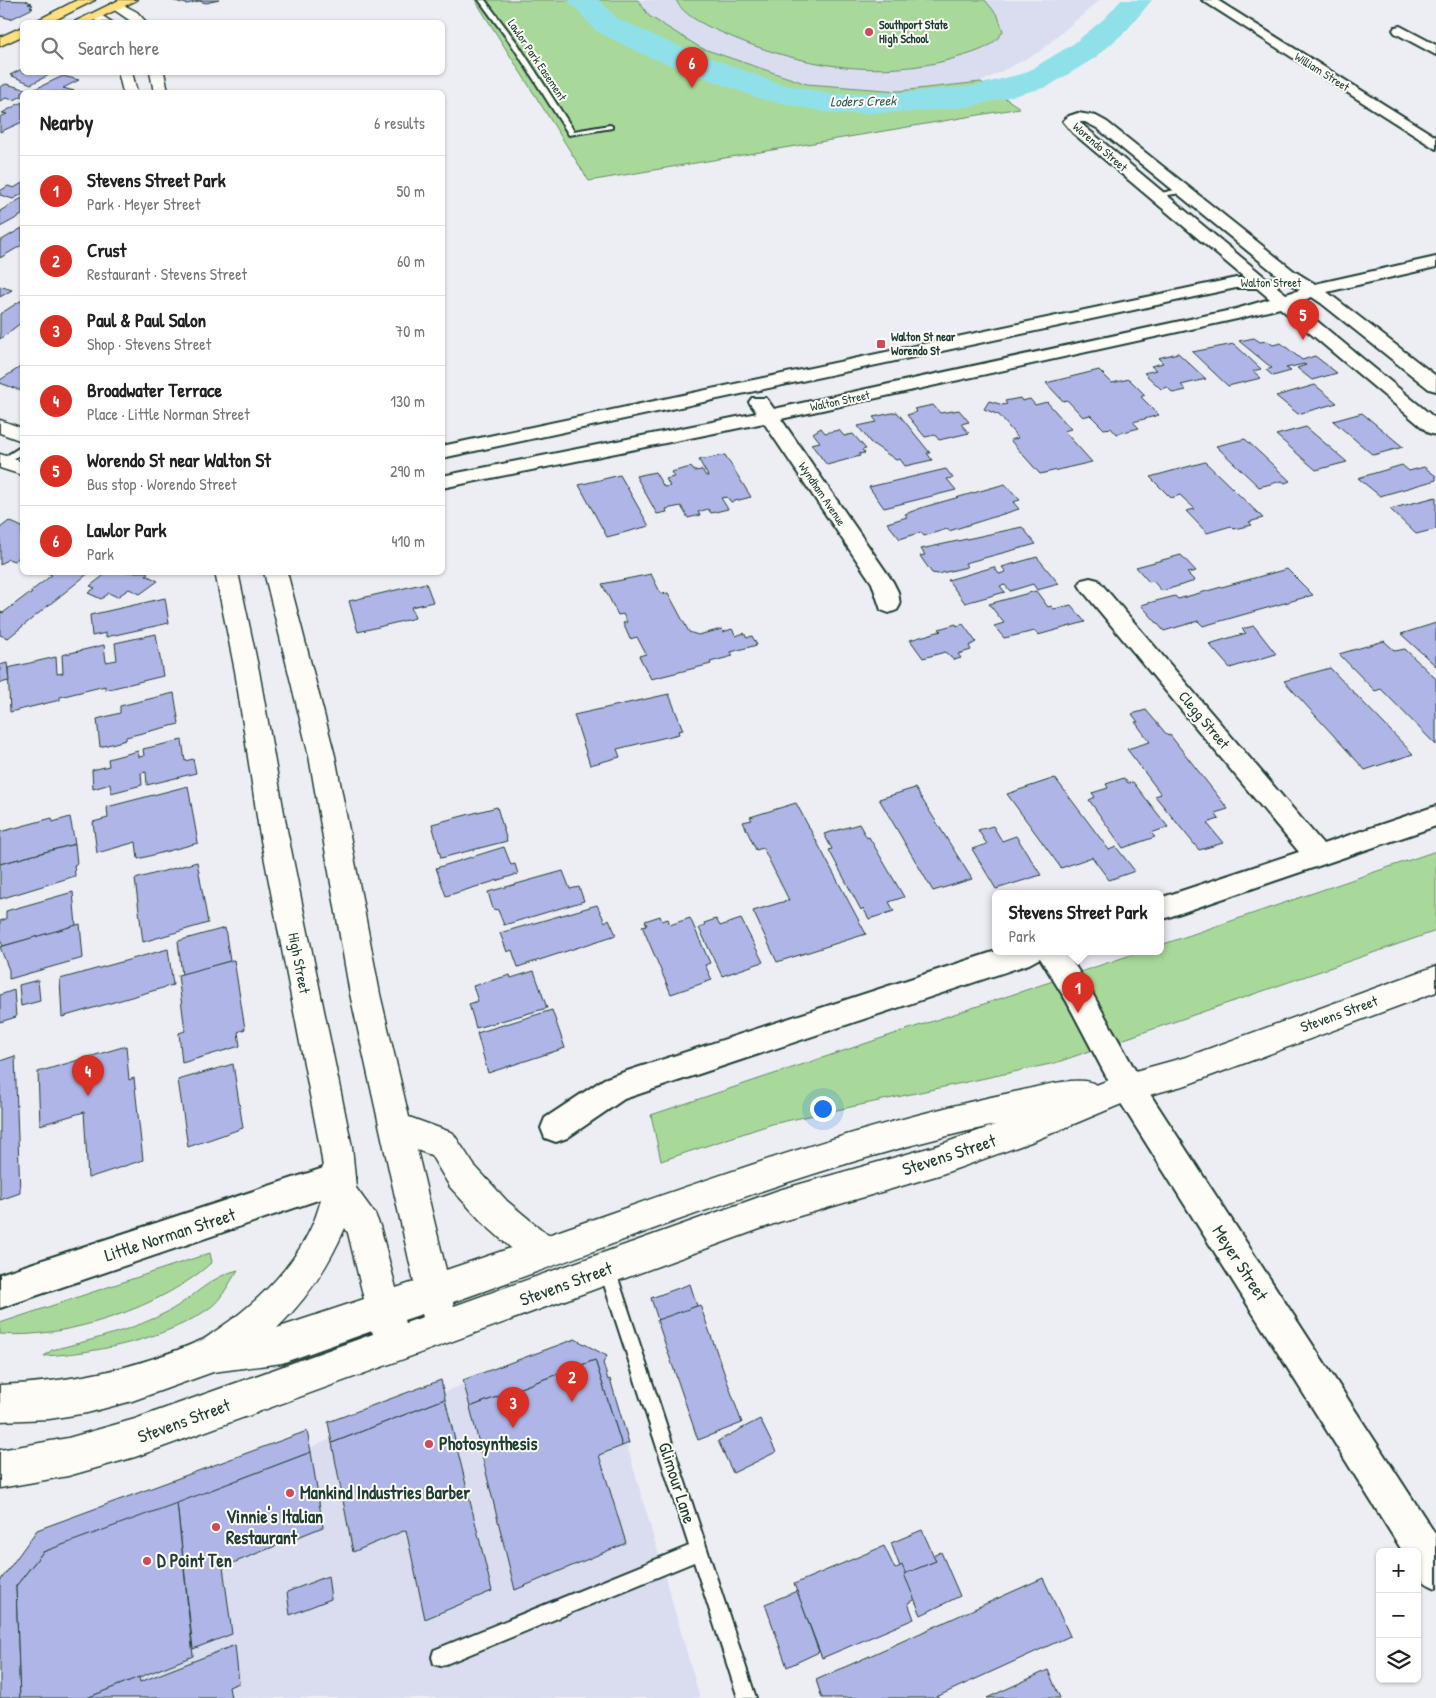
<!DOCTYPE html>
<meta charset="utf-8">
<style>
:root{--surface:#fff;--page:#f6f6f6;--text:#222;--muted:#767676;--line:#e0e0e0;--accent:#d93025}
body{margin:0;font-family:"Patrick Hand",sans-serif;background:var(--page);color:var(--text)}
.controls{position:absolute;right:15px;bottom:15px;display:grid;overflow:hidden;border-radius:8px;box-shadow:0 1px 4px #0004}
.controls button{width:45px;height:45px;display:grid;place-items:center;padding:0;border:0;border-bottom:1px solid var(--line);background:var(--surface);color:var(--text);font:25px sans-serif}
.you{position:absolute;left:822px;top:1108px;width:18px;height:18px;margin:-12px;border:4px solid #fff;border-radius:50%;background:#1a73e8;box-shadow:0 0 0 8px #1a73e833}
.badge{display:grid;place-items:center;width:32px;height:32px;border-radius:50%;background:var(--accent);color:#fff;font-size:16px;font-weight:700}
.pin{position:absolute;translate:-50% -41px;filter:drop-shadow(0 1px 2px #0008)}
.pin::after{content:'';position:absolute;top:26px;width:18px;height:15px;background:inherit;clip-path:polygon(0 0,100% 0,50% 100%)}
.popup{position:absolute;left:992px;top:890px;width:172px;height:65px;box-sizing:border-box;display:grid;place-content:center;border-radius:8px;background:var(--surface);filter:drop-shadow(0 1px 4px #0005);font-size:16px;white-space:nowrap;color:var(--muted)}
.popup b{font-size:19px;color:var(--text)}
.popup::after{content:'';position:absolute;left:50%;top:100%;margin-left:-10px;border:10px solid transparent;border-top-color:var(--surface)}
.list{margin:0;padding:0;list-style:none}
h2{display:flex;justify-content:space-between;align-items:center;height:65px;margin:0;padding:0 20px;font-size:21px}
h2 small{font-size:16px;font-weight:400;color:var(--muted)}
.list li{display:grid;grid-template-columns:32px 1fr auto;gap:15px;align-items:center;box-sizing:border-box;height:70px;padding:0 20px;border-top:1px solid var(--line)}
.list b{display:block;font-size:19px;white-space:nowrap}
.list p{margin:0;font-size:16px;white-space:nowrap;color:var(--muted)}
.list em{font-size:16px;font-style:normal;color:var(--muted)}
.icon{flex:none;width:28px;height:28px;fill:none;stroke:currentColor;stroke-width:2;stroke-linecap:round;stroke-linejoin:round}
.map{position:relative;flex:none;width:1436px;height:1698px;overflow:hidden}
.search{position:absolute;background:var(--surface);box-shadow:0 1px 4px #0004;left:20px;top:20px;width:425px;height:55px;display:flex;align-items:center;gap:12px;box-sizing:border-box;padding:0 18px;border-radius:8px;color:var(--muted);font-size:19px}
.panel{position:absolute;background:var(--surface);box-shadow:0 1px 4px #0004;left:20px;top:90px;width:425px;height:485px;border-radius:8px}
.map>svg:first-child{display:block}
.built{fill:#daddf0}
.green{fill:#a8d99a;stroke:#648b67}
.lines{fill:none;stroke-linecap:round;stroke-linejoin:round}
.river{fill:#90e0ea;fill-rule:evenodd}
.building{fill:#afb6e7;stroke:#1f3d34}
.lane-casing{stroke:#1f3d34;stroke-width:4}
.street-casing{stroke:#1f3d34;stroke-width:4}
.secondary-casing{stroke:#1f3d34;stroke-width:3}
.highway-casing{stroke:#1f3d34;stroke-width:3}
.lane{fill:#fdfcf7;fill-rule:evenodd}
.street{fill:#fdfcf7;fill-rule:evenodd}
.secondary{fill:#fdfcf7;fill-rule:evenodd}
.highway{fill:#ffdf80;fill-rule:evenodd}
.poi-dot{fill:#d1495b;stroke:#fdfcf7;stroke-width:2}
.labels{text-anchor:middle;stroke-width:4;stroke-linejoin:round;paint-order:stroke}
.far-poi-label{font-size:12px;font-weight:bold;fill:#1f3d34;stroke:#fdfcf7;text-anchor:start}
.far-street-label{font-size:12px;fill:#1f3d34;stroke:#fdfcf7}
.far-water-label{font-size:14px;font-style:italic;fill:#365e58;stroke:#fdfcf7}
.street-label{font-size:15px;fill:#1f3d34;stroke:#fdfcf7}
.near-street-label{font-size:18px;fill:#1f3d34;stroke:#fdfcf7}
.near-poi-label{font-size:18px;font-weight:bold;fill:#1f3d34;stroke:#fdfcf7;text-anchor:start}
</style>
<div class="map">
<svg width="1436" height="1698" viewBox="0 0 1436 1698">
<rect width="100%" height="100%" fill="#edeef4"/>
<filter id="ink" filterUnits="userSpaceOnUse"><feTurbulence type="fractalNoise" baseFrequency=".02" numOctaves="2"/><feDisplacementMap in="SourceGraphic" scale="10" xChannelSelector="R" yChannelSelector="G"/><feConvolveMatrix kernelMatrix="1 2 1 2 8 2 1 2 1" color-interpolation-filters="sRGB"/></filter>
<g filter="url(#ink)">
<g class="built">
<path d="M638,0H1100L1039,52L981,82L899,91L807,84L701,48L649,16Z"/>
<path d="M572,1339L601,1355L700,1698H20L43,1552L177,1503Z"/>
</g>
<g class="green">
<path d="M475,0H638L649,16L701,48L807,84L899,91L981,82L1020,108L589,181Z"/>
<path d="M676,0H985L998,16L1003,31C994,47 977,52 959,57C882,81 797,66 725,34C709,27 684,17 676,0Z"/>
<path d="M1436,851V931L1055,1063L772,1124L661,1161L651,1115L1140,952H1160L1161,945Z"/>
<path d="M210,1253L212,1262C165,1306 65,1340 0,1334V1323Z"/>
<path d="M238,1270C230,1281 222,1299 211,1307C168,1339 96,1353 44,1356L52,1350C91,1340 134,1330 169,1311C193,1298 211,1276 238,1270Z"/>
</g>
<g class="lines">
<path class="river" d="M568,0H599L618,19L666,41L780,84L835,94L911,92L974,86L1025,73L1073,44L1105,18L1121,0H1152L1127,30L1095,58L1047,87L974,106L911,112L835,114L761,99L644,55L596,31Z"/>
</g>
<g class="building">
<path d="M0,0L28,1H26L32,3L28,4L33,5L30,7L33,8L11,19L0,16Z"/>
<path d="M170,0H219L206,3L199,1L187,4Z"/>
<path d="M22,69V72H55L31,84L10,75Z"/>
<path d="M63,76L79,80L63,88L78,92H41L33,90Z"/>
<path d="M6,84L32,91L22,92V96L14,100L6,98L0,101V87Z"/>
<path d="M22,102V122L0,132V117L7,114L2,113Z"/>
<path d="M22,183V194L13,199L0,195V191L8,186L14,188Z"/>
<path d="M22,198V215L0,227V211Z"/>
<path d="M22,228V245L0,258V241Z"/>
<path d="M0,286L12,290L0,297Z"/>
<path d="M22,300V322L0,339V314Z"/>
<path d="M1254,338L1260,342L1267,341L1273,345L1281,343L1302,360L1315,356L1337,373L1312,380L1297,368L1306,365L1304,364L1286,368L1291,371L1273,376L1266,370L1272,368L1239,341Z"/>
<path d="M1234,344L1261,369L1253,371L1261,378L1228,386L1192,352Z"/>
<path d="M1178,353L1206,379L1181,385L1186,390L1173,393L1167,387L1161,389L1144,373L1156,370L1151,366L1163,363L1158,358Z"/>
<path d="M22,366V391L0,383V380Z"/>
<path d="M1099,370L1112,383L1129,379L1145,395L1141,397L1159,415L1133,422L1139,428L1116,434L1111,428L1104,429L1090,415L1083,417L1067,400L1063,401L1046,383Z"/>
<path d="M1315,385L1337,403L1298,414L1276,396Z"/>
<path d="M1020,398L1022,401L1030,399L1035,405L1047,402L1071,429L1064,431L1092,462L1040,474L1010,440L1018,438L999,415L984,409L989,401L1003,405L1007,404L1005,401Z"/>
<path d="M933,405L940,413L959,410L969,422L961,424L969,433L939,440L935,435L925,437L907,415L917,412L914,409Z"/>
<path d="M897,412L930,453H927L932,460L905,466L900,459L896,460L870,442L858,426L877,422L873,417Z"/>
<path d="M1362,413L1403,447L1373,455L1333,421Z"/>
<path d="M1306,427L1347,462L1316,470L1276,435Z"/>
<path d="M821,428L825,433L839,430L844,436L853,434L866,449L862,450L865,453L859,454L860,456L827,465L811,444L820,442L813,433Z"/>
<path d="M1245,439L1290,481L1285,483L1282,481L1259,487L1216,446Z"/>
<path d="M725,455L751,497L731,502L727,497L721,498L728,509L711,513L708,509L698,512L700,515L688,518L681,506L666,509L667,512L657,514L636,476L655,472L664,487L670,486L666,479L674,477L671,472L691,467L694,471L702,470L706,476H708L699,460Z"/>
<path d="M1205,462L1263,518L1249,522L1252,525L1234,529L1231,526L1207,533L1186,511L1195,509L1180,495L1171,498L1150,477Z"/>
<path d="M1402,465L1409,471L1424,467L1436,476V480L1380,496L1358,478Z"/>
<path d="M946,469L953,478L947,479L956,490L884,508L869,487Z"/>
<path d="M620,475L649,526L607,537L579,485Z"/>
<path d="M1005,484L1020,500L1013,502L1019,509L949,531L947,529L924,536L921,532L900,539L887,523L907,517L905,514L924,507Z"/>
<path d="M1436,497V529L1416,534L1390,509Z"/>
<path d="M9,521L22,527V555L14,561L8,559L0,565V528Z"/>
<path d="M1022,527L1036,544L965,563L967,567L938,574L932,573L920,556L925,555L921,549Z"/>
<path d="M1181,555L1196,571L1187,573L1195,581L1162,591L1153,581L1149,582L1136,567Z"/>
<path d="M1037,557L1059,584L1037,590L1033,584L1010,591L1005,585L1000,586L1005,592L965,603L948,580L994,567L999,574L1006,572L1002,567Z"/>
<path d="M1287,569L1313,595L1203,626L1198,621L1164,631L1141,605L1175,596L1178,599Z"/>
<path d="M45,572H90L8,638L0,635V612L3,613L28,594L30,595L32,593L30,592L52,575Z"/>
<path d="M108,572H149L146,575L158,581L140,594L129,589L117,597L109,593L101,599L88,593L95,588L90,586Z"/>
<path d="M651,574L661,594L668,593L689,632L698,635L722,629L723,632L732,629L736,636L744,633L747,638L752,636L757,645L731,652L733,656L710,662L711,664L651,679L639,656L646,654L637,637L630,639L623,623L627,622L623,614L618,615L602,584Z"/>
<path d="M426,583L433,602L411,607L415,618L358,632L349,601Z"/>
<path d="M1036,591L1048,607L1051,606L1054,609L1071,605L1085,622L1038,635L1035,631L1004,638L994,626L1004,623L989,604Z"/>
<path d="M165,598L169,623L106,637V633L92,636L90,615Z"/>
<path d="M1436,623V666L1401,634Z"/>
<path d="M956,624L957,626L963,624L976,642L969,646L971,650L958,654L961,658L954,660L945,652L923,658L910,640L941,631L939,629Z"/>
<path d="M1254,626L1276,654L1230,668L1209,644L1246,633L1242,629Z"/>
<path d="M156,634L163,676L105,690V686L60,697V700L10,712L8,668L56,657L57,674L63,673L62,655L104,645L106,662L117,660L115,643Z"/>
<path d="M1384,641L1395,651L1405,649L1436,679V745L1381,689L1375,691L1339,654Z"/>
<path d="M7,663L9,681L0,683V665Z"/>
<path d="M1330,668L1413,754L1365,770L1284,681Z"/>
<path d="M174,693L179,724L126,737V740L100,747L97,719L120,713V706Z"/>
<path d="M669,694L683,730L678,731L679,734L617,749L620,757L590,765L574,715Z"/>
<path d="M1146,710L1168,736L1170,735L1228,809L1215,813L1219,819L1207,823L1223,843L1199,850L1155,796L1161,794L1127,749L1150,742L1135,722H1138L1132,714Z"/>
<path d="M182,740L185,761L193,759L196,773L147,785L146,772L141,773L142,785L111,793L110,784L93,789L92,770L109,766L108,759L138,751L139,757L144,756L143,749Z"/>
<path d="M1055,778L1109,850L1116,847L1135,871L1109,880L1092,857L1061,868L1007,794Z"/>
<path d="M1124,778L1128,783L1133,782L1168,827L1151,833L1155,837L1123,848L1089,800L1095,797L1092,793L1108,788L1106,784Z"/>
<path d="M188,786L198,843L138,859L136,842L97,853L93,822L108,818L107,807Z"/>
<path d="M915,788L972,879L933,891L879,799Z"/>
<path d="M796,803L866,934L777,962L753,911L789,900L763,848L756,850L743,822L752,820L750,817Z"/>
<path d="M497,807L507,841L441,858L432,824Z"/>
<path d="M70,817L75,844L0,864V832L52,818L53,822Z"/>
<path d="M859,824L867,838L869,837L904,897L889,902L894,911L869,919L863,908L861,910L829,850L832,849L824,834Z"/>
<path d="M993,826L1002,841L1016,836L1041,875L996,889L972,849L987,844L978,830Z"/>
<path d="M75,844L77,864L74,865L75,876L0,899V864Z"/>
<path d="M504,847L511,865L515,864L518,874L446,896L436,868Z"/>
<path d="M197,862L208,923L143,942L135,879Z"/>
<path d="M563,871L570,889L579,887L584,901L504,925L498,910L493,909L488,892Z"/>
<path d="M73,892L76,926L3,946L0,940V921L6,919V911Z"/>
<path d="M597,905L605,922L609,919L616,935L518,967L512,950L507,952L500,933Z"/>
<path d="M660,916L662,921L668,919L670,925L690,918L710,963L705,965L712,980L671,994L642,926L647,925L645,921Z"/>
<path d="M716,919L720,926L741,919L763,962L722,976L699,928L705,926L704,923Z"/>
<path d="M80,924L83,958L9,979V970L0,947Z"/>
<path d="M225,928L230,961L182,975L178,941Z"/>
<path d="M168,949L173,985L62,1017L60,979Z"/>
<path d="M234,960L245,1029L238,1032L240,1046L182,1063L179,1033L185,1031L178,975Z"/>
<path d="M534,971L547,1008L476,1028L469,1004L478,1001L473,986L510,975L511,978Z"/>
<path d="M38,980L40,1001L21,1006L19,985Z"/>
<path d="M14,990L16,1017L0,1022V995Z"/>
<path d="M552,1010L565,1048L488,1073L477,1033Z"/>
<path d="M126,1046L129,1080L134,1078L143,1160L88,1178L84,1112L40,1125L38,1072Z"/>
<path d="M15,1056L20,1193L0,1200V1061Z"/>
<path d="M233,1064L243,1128L188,1147L178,1080Z"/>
<path d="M690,1284L697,1306L658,1320L651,1298Z"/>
<path d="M700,1305L742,1423L698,1440L657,1320Z"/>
<path d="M575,1339L607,1356L603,1363L608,1380L610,1379L629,1443L622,1446L595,1360L470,1407L463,1380Z"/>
<path d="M595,1360L622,1446L599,1455L626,1543L515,1590L470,1407Z"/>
<path d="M441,1380L445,1399L332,1443L328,1422Z"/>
<path d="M445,1399L492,1591L425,1619L406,1530L353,1552L332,1443Z"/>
<path d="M760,1419L776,1452L733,1473L718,1441Z"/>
<path d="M307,1431L311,1452L111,1529L43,1552L16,1586L20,1698H0V1581L37,1530Z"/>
<path d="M311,1452L323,1527L223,1567L232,1634L193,1649L177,1503Z"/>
<path d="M177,1503L193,1656L87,1698H20L16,1586L43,1552Z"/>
<path d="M922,1530L936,1561L903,1575L891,1543Z"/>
<path d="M884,1546L895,1569L902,1565L916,1599L908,1603L914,1619L822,1658L794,1584Z"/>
<path d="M941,1552L960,1596L921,1615L904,1574L936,1561L933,1556Z"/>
<path d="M328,1576L331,1599L290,1615L287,1592Z"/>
<path d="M1043,1578L1070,1636L934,1698H822L816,1680Z"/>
<path d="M797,1591L819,1652L787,1667L765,1604Z"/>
<path d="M235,1645L239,1683L229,1687L231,1698H87L139,1677L140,1682Z"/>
<path d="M1048,1670L1060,1698H987Z"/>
</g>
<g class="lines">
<defs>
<g id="lane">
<path d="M479,0H485L518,44L574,131L610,125L612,126V128L569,135L512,45Z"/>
<path d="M1183,188L1187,190L1186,192L1157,197L1153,195Z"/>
<path d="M22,446V453L6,464H0V460Z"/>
<path d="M607,1261L613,1264L615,1269L756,1698H738L694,1562L441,1666L434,1664L432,1657L434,1650L689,1546L599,1269L601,1264Z"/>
</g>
<g id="street">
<path d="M1202,0H1217L1436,137V149Z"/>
<path d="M1400,26L1436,45V55L1395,33L1393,30L1395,27Z"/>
<path d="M1078,113L1096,116L1107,122L1294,271L1315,284L1436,257V267L1327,292L1436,376V391L1429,389L1321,303L1312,297L1295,303L1436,419V435L1429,433L1280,308L1237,319L781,419L893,582L898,592L900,605L897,610L889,613L881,610L872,583L764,423L442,488V476L757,413L749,402L752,398H766L774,409L1236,309L1270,299L1257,288H1236L442,458V446L1236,278H1245L1073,133L1063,121L1069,116ZM1079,122H1085L1097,128L1282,279L1300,290L1286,294L1277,287L1280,283L1277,279L1266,278Z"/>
<path d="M1090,578L1098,580L1323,844L1436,806V826L1160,920V898L1299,852L1082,590L1079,585L1082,580Z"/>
<path d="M996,951L1066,952L1087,984L1139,1077L1436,1535V1588C1415,1579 1417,1573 1417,1552H1403L1117,1097L1067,1002L1040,958L1029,964L624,1099L567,1138L556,1142L545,1138L541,1128L545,1118L604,1079L615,1075Z"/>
<path d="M339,1163L350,1167L355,1178L350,1189L0,1308V1274Z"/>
</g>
<g id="secondary">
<path d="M118,2L137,12L146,22H132L113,9L111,6Z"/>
<path d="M96,12L112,22H97L89,16Z"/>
<path d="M118,72H132L137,92H123Z"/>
<path d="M150,72H164L168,92H154Z"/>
<path d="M0,420L22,428V441L0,433Z"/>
<path d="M0,454L22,462V475L0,468Z"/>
<path d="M215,572H238L259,671L287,830L352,1147L356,1188L375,1214L380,1226L396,1288L414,1282L350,994L309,756L264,572H287L335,756L380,994L409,1117L453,1133L474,1165L507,1201L548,1235C703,1181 858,1124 1019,1091C1036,1087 1083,1074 1096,1085L1128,1073L1186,1057L1436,966V992L1186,1085L1131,1100L1031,1142L939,1175L779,1222L135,1457L68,1476L0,1488V1450L68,1438L135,1419L373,1334L372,1331L282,1363L213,1372L132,1401L87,1413L49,1419L0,1421V1385C72,1382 135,1369 202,1340C207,1338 212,1333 217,1330C264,1299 315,1247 323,1188C325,1175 322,1160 320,1147L259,830L235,671ZM995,1125L939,1145L779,1190L454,1306L453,1302C631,1239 809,1165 995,1125ZM417,1150L431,1155L450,1187L483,1223L511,1248L446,1270ZM345,1228L348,1233L364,1299L277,1328C307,1299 328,1267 345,1228ZM422,1314L423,1317L405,1323L404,1320Z"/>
</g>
<g id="highway">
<path d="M77,0H95L51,22H34Z"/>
<path d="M119,0H137L91,22H74Z"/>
<path d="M22,27V36L0,46V37Z"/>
</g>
</defs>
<use href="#lane" class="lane-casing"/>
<use href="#street" class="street-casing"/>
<use href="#secondary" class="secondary-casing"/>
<use href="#highway" class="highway-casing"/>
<use href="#lane" class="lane"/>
<use href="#street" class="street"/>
<use href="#secondary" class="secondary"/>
<use href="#highway" class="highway"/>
</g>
</g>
<g class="poi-dot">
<circle cx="869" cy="32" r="5"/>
<rect x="876" y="339" width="10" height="10" rx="2.5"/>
<circle cx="429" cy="1444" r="5"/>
<circle cx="290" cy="1493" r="5"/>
<circle cx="216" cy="1527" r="5"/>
<circle cx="147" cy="1561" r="5"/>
</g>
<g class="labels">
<g class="far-poi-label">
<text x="879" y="29">Southport State<tspan x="879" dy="14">High School</tspan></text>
<text x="891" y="341">Walton St near<tspan x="891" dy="14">Worendo St</tspan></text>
</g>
<g class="far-street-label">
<text transform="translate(537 60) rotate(56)" y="4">Lawlor Park Easement</text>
<text transform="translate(1322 72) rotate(32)" y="4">William Street</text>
<text transform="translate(1100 147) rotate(41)" y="4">Worendo Street</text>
<text x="1271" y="287">Walton Street</text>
<text transform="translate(840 401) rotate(-12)" y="4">Walton Street</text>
<text transform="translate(822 494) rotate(56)" y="4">Wyndham Avenue</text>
</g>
<g class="far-water-label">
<text transform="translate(863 101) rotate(-1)" y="5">Loders Creek</text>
</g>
<g class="street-label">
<text transform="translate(1204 720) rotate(50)" y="5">Clegg Street</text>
<text transform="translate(299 963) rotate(79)" y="5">High Street</text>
<text transform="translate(1339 1014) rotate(-20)" y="5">Stevens Street</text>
</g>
<g class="near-street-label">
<text transform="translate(949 1155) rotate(-18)" y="6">Stevens Street</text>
<text transform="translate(170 1235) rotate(-18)" y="6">Little Norman Street</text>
<text transform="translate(1240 1263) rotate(57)" y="6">Meyer Street</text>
<text transform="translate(566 1284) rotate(-20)" y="6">Stevens Street</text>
<text transform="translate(184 1421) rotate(-20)" y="6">Stevens Street</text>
<text transform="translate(677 1483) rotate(72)" y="6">Glimour Lane</text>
</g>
<g class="near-poi-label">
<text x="439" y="1450">Photosynthesis</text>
<text x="300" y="1499">Mankind Industries Barber</text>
<text x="226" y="1523">Vinnie's Italian<tspan x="226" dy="21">Restaurant</tspan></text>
<text x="157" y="1567">D Point Ten</text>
</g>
</g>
</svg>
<div class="controls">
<button>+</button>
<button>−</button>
<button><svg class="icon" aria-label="layers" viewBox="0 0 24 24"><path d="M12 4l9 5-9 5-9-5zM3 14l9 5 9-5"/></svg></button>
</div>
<div class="you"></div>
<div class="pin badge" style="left:1078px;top:1013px">1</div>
<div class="popup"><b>Stevens Street Park</b>Park</div>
<div class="pin badge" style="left:572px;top:1402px">2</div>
<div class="pin badge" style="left:513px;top:1428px">3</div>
<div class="pin badge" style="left:88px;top:1096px">4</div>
<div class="pin badge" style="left:1303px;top:340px">5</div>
<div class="pin badge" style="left:692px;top:88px">6</div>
<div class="search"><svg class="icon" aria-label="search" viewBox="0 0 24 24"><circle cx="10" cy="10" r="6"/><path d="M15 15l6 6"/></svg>Search here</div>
<section class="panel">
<h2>Nearby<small>6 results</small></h2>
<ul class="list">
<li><span class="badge">1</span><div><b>Stevens Street Park</b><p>Park · Meyer Street</p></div><em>50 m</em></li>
<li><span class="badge">2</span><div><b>Crust</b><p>Restaurant · Stevens Street</p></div><em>60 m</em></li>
<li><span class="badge">3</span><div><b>Paul &amp; Paul Salon</b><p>Shop · Stevens Street</p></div><em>70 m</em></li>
<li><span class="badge">4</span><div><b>Broadwater Terrace</b><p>Place · Little Norman Street</p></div><em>130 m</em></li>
<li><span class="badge">5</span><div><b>Worendo St near Walton St</b><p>Bus stop · Worendo Street</p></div><em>290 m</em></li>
<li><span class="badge">6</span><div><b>Lawlor Park</b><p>Park</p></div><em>410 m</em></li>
</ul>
</section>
</div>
